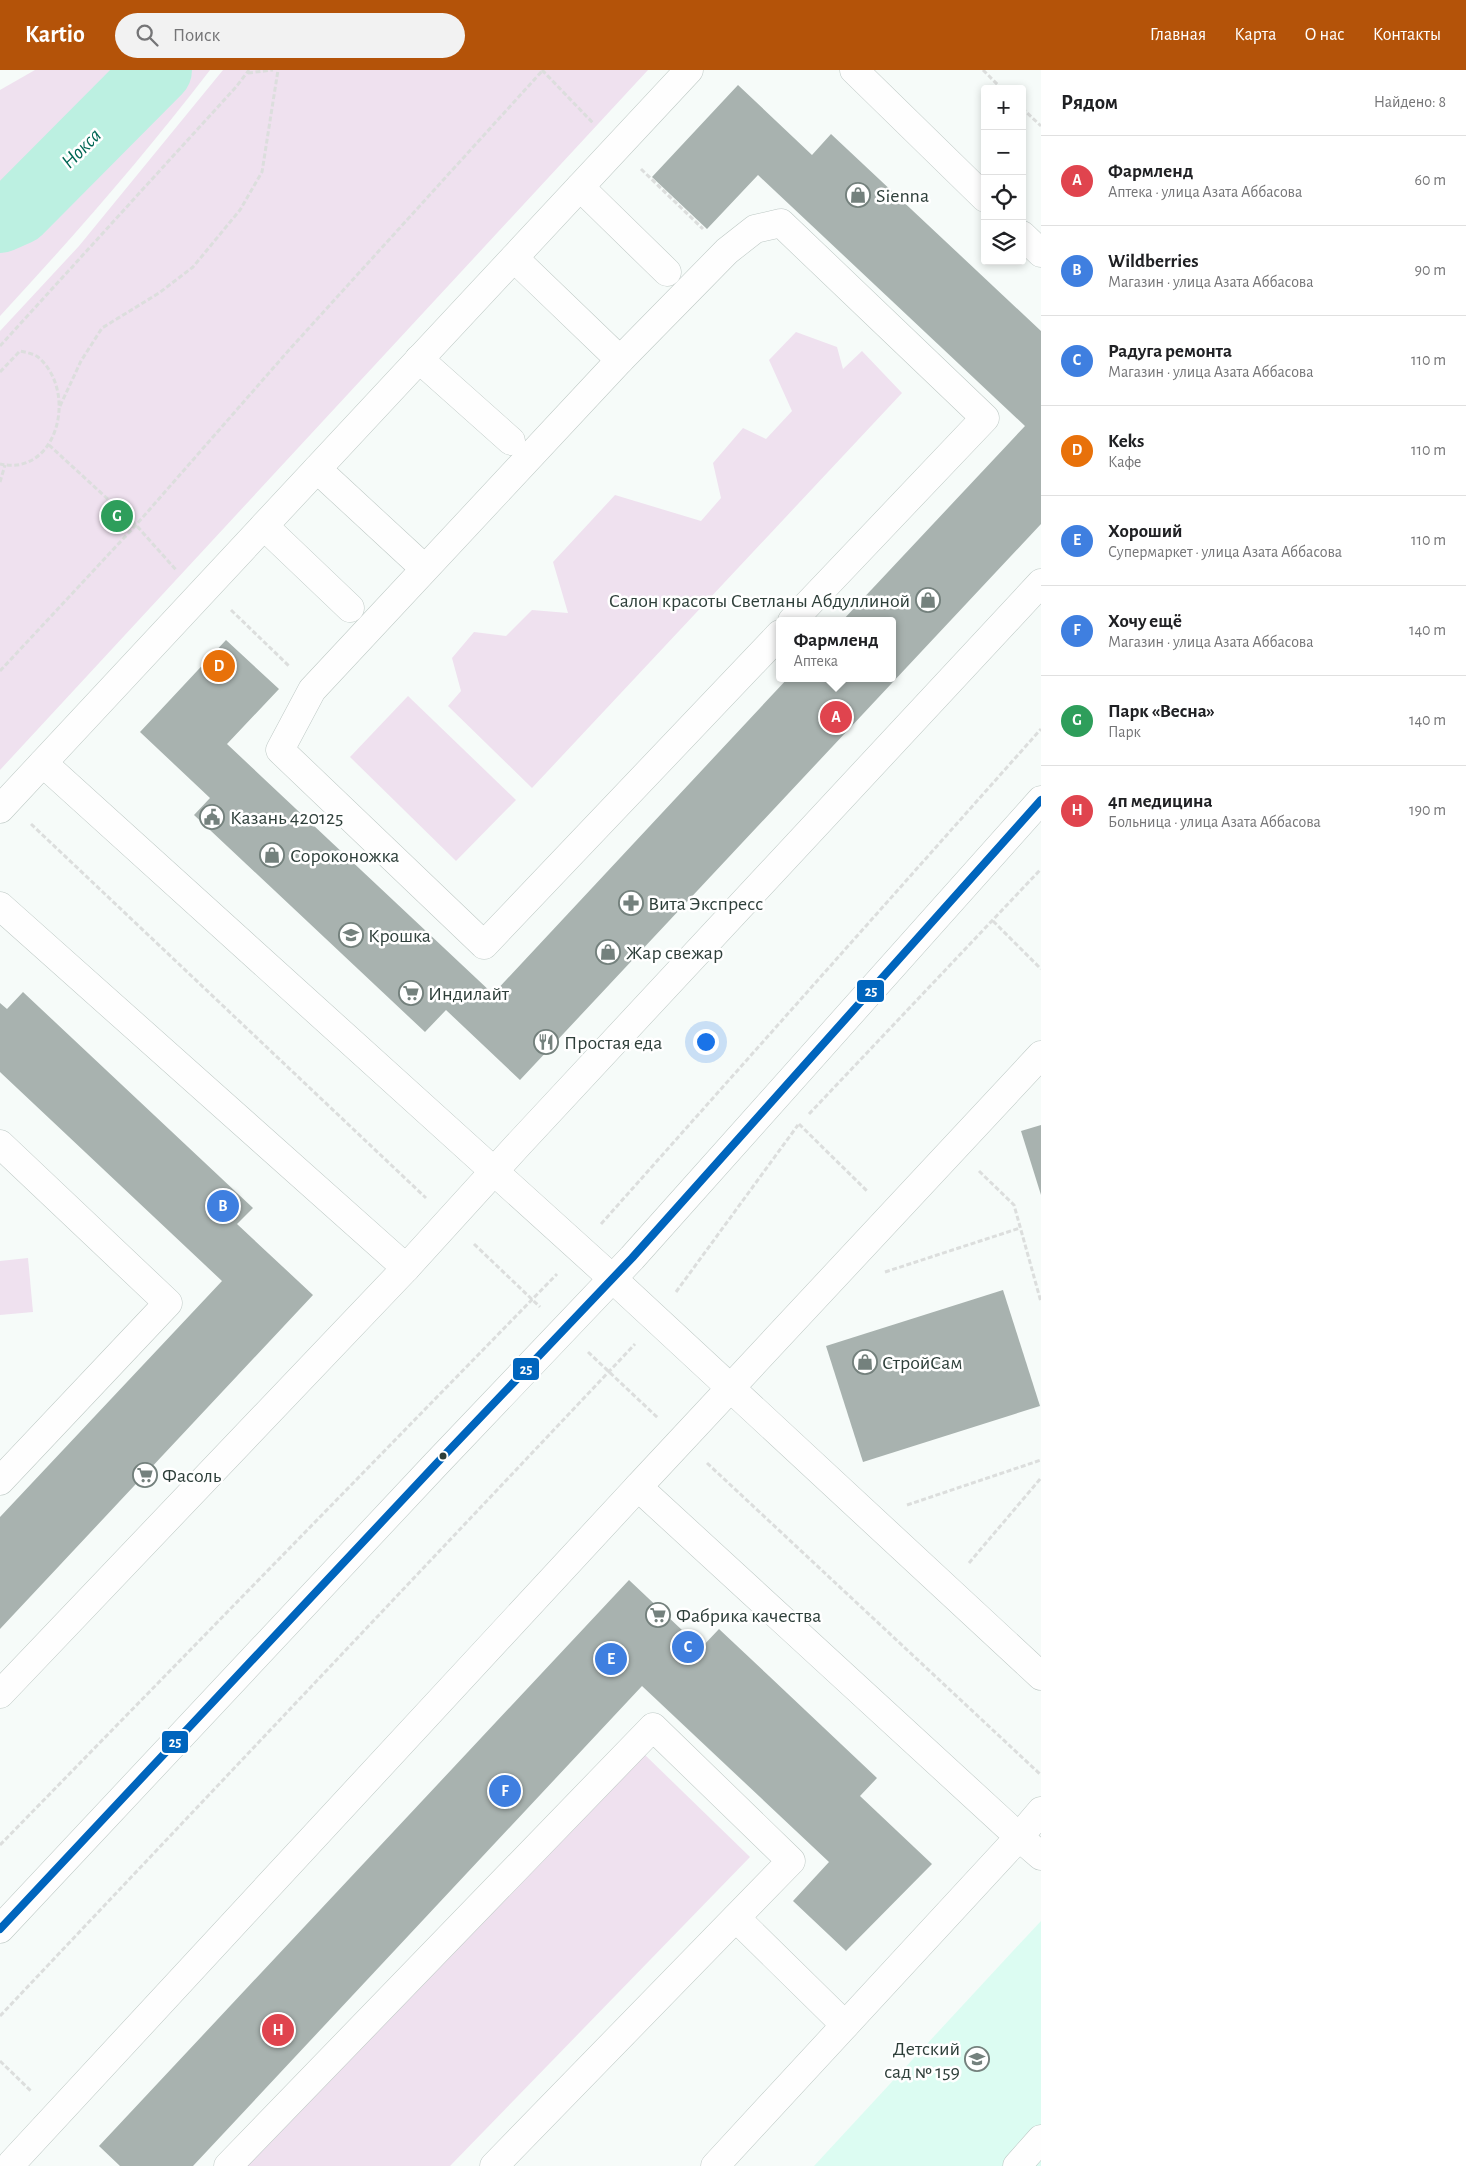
<!DOCTYPE html>
<html lang="ru">
<meta charset="utf-8">
<style>
:root{--surface:#fff;--page:#f2f2f2;--text:#202124;--muted:#757577;--line:#e0e0e0;--accent:#b45309}
body{margin:0;font-family:"Alegreya Sans",sans-serif;background:var(--page);color:var(--text)}
.controls{position:absolute;right:15px;top:15px;display:grid;overflow:hidden;border-radius:5px;box-shadow:0 2px 8px #0003}
.controls button{width:45px;height:45px;display:grid;place-items:center;padding:0;border:0;border-bottom:1px solid var(--line);background:var(--surface);color:var(--text);font:25px sans-serif}
.you{position:absolute;left:705px;top:971px;width:18px;height:18px;margin:-12px;border:4px solid #fff;border-radius:50%;background:#1a73e8;box-shadow:0 0 0 8px #1a73e833}
.badge{display:grid;place-items:center;width:32px;height:32px;border-radius:50%;background:var(--accent);color:#fff;font-size:16px;font-weight:700}
.pin{position:absolute;translate:-50% -50%;border:2px solid #fff;box-shadow:0 1px 5px #0006}
.popup{position:absolute;left:776px;top:547px;width:120px;height:65px;box-sizing:border-box;display:grid;place-content:center;border-radius:5px;background:var(--surface);filter:drop-shadow(0 1px 4px #0005);font-size:16px;white-space:nowrap;color:var(--muted)}
.popup b{font-size:19px;color:var(--text)}
.popup::after{content:'';position:absolute;left:50%;top:100%;margin-left:-10px;border:10px solid transparent;border-top-color:var(--surface)}
.list{margin:0;padding:0;list-style:none}
h2{display:flex;justify-content:space-between;align-items:center;height:65px;margin:0;padding:0 20px;font-size:21px}
h2 small{font-size:16px;font-weight:400;color:var(--muted)}
.list li{display:grid;grid-template-columns:32px 1fr auto;gap:15px;align-items:center;box-sizing:border-box;height:90px;padding:0 20px;border-top:1px solid var(--line)}
.list b{display:block;font-size:19px;white-space:nowrap}
.list p{margin:0;font-size:16px;white-space:nowrap;color:var(--muted)}
.list em{font-size:16px;font-style:normal;color:var(--muted)}
.icon{flex:none;width:28px;height:28px;fill:none;stroke:currentColor;stroke-width:2;stroke-linecap:round;stroke-linejoin:round}
.map{position:relative;flex:none;width:1041px;height:2096px;overflow:hidden}
header{display:flex;align-items:center;gap:30px;box-sizing:border-box;height:70px;padding:0 25px;background:var(--accent);color:#fff}
header strong{font-size:24px}
nav{display:flex;gap:28px;margin-inline-start:auto;font-size:18px}
.search{width:350px;height:45px;background:var(--page);display:flex;align-items:center;gap:12px;box-sizing:border-box;padding:0 18px;border-radius:28px;color:var(--muted);font-size:19px}
main{display:flex}
aside{flex:1;background:var(--surface)}
.map>svg:first-child{display:block}
.built{fill:#dcfcf2}
.green{fill:#efe1ef}
.lines{fill:none;stroke-linecap:round;stroke-linejoin:round}
.river{stroke:#bcf0e1;stroke-width:68}
.building{fill:#a8b2af}
.minor-casing{stroke:#bdc8c4;stroke-width:29}
.path{stroke:#dcdedd;stroke-width:3;stroke-dasharray:5 2.5;stroke-linecap:butt}
.minor{stroke:#fefefe;stroke-width:28}
.bus-1-casing{stroke:#fff;stroke-width:11}
.bus-1{stroke:#0065bd;stroke-width:8}
.bus-dot{fill:#2e3f3a;stroke:#fff;stroke-width:2}
.labels{text-anchor:middle;stroke-width:5;stroke-linejoin:round;paint-order:stroke}
.poi-label{font-size:20px;fill:#2e3f3a;stroke:#fff;text-anchor:start}
.water-label{font-size:21px;font-style:italic;fill:#006654;stroke:#fff}
.line-badge{stroke:#fff;stroke-width:2}
.badge-label{font-size:14px;text-anchor:middle;font-weight:bold;fill:#fff}
</style>
<header>
<strong>Kartio</strong>
<div class="search"><svg class="icon" aria-label="search" viewBox="0 0 24 24"><circle cx="10" cy="10" r="6"/><path d="M15 15l6 6"/></svg>Поиск</div>
<nav><a>Главная</a><a>Карта</a><a>О нас</a><a>Контакты</a></nav>
</header>
<main>
<div class="map">
<svg width="1041" height="2096" viewBox="0 0 1041 2096">
<rect width="100%" height="100%" fill="#f6fbf9"/>
<path class="built" d="M1041,1851V2096H814L1012,1882Z"/>
<g class="green">
<path d="M35,0H210C144,86 73,167 0,246V20Z"/>
<path d="M223,0H648L0,700V261L79,176Z"/>
<path d="M796,262L837,277L843,299L862,281L902,323L532,718L448,636L461,621L452,588L474,562L506,566L532,540L568,543L553,492L615,425L701,451L721,428L713,393L743,358L766,369L792,341L769,290Z"/>
<path d="M408,626L516,730L456,791L350,687Z"/>
<path d="M28,1188L33,1242L0,1245V1191Z"/>
<path d="M643,1683L750,1787L450,2096H245Z"/>
</g>
<g class="lines">
<path class="river" d="M0,149L18,141L158,0"/>
</g>
<g class="building">
<path d="M738,15L812,85L831,64L1041,261V454L520,1010L446,940L425,962L194,745L210,728L140,662L226,570L279,619L227,674L493,924L788,608H892V551H842L1025,356L758,105L707,159L652,107Z"/>
<path d="M23,922L253,1138L237,1154L313,1225L0,1559V1447L222,1211L0,1002V933L7,939Z"/>
<path d="M1041,1055V1125L1021,1061Z"/>
<path d="M1003,1220L1040,1336L863,1392L826,1276Z"/>
<path d="M629,1510L701,1578L719,1559L769,1606L877,1708L860,1726L932,1794L846,1881L793,1831L829,1792L642,1616L193,2096H120L99,2076Z"/>
</g>
<g class="lines">
<defs>
<g id="minor">
<path d="M854,0L985,128"/>
<path d="M580,117L667,202"/>
<path d="M1022,165L1041,183"/>
<path d="M514,188L620,290"/>
<path d="M419,289L511,371"/>
<path d="M317,399L424,498"/>
<path d="M264,456L350,538"/>
<path d="M780,564L484,875L280,680L312,620L620,290L727,181L755,159L781,153L985,348L792,551"/>
<path d="M43,693L613,1209L1041,1606"/>
<path d="M0,739L689,0"/>
<path d="M0,836L406,1198L0,1624"/>
<path d="M0,1074L168,1233L0,1411"/>
<path d="M406,1198L517,1076L1041,513"/>
<path d="M638,1417L1041,985"/>
<path d="M1041,1741L1019,1767L1041,1786"/>
<path d="M736,1848L845,1955"/>
<path d="M0,1859L436,1394L632,1188L1041,730"/>
<path d="M12,2093L638,1417L1019,1767L715,2096"/>
<path d="M228,2096L653,1657L791,1791L494,2096"/>
<path d="M1017,2096L1041,2069"/>
</g>
</defs>
<use href="#minor" class="minor-casing"/>
<g class="path">
<path d="M542,0L593,53"/>
<path d="M983,0L1002,19"/>
<path d="M248,3L273,0"/>
<path d="M1022,38L1041,56"/>
<path d="M641,99L703,159"/>
<path d="M0,276L236,17L249,0"/>
<path d="M0,302L20,281C25,282 34,284 38,287C79,322 57,407 0,394"/>
<path d="M60,336L81,291L102,258L159,223L193,197L240,140L262,102L278,0"/>
<path d="M49,375L136,455L177,501"/>
<path d="M0,412L5,395"/>
<path d="M231,540L289,596"/>
<path d="M0,601L136,455L289,280L543,0"/>
<path d="M31,754L426,1128"/>
<path d="M993,851L1041,899"/>
<path d="M809,1044L1041,799"/>
<path d="M799,1054L868,1122"/>
<path d="M979,1101L1014,1135L1041,1232"/>
<path d="M601,1154L1041,659"/>
<path d="M474,1174L540,1237"/>
<path d="M885,1202L1020,1158"/>
<path d="M676,1222L798,1055"/>
<path d="M588,1282L658,1348"/>
<path d="M707,1393L1041,1705"/>
<path d="M907,1435L1041,1390"/>
<path d="M969,1493L1041,1408"/>
<path d="M0,1775L557,1204"/>
<path d="M0,1946L635,1274"/>
<path d="M0,1991L32,2022"/>
</g>
<use href="#minor" class="minor"/>
<defs>
<path id="bus-1" d="M0,1859L436,1394L632,1188L1041,730"/>
</defs>
<use href="#bus-1" class="bus-1-casing"/>
<use href="#bus-1" class="bus-1"/>
</g>
<defs>
<symbol id="shop-ring" viewBox="-11 -11 22 22"><circle r="9.5" fill="#fff" stroke="#74817d" stroke-width="1.5"/><path d="M-5-2.5h2.3a2.7 3.5 0 0 1 5.4 0H5L5.5 6h-11ZM-1.5-2.5h3a1.5 2.3 0 0 0-3 0Z" fill="#74817d"/></symbol>
<symbol id="civic-ring" viewBox="-11 -11 22 22"><circle r="9.5" fill="#fff" stroke="#74817d" stroke-width="1.5"/><path d="M-.6-6.5H3V-4.5H.6V-3L4-1V1h2V6H-6V1h2V-1L-.6-3ZM-1.2 2.5V6h2.4V2.5Z" fill="#74817d"/></symbol>
<symbol id="pharmacy-ring" viewBox="-11 -11 22 22"><circle r="9.5" fill="#fff" stroke="#74817d" stroke-width="1.5"/><path d="M-2-6h4v4h4v4h-4v4h-4v-4h-4v-4h4Z" fill="#74817d"/></symbol>
<symbol id="school-ring" viewBox="-11 -11 22 22"><circle r="9.5" fill="#fff" stroke="#74817d" stroke-width="1.5"/><path d="M0-5L7-2L0 1L-7-2ZM-4 1L0 2.5L4 1V4Q0 6-4 4Z" fill="#74817d"/></symbol>
<symbol id="supermarket-ring" viewBox="-11 -11 22 22"><circle r="9.5" fill="#fff" stroke="#74817d" stroke-width="1.5"/><path d="M-6-5.5h2.5l.6 2H6L4.5 2H-2.5L-4.4-4H-6ZM-1.5 3.2a1.3 1.3 0 1 0 .1 0ZM3 3.2a1.3 1.3 0 1 0 .1 0Z" fill="#74817d"/></symbol>
<symbol id="restaurant-ring" viewBox="-11 -11 22 22"><circle r="9.5" fill="#fff" stroke="#74817d" stroke-width="1.5"/><path d="M-5-6h1v4h1v-4h1v4h1v-4h1v5L-1.5 .5V6h-2V.5L-5-1ZM5-6V6H3V1.5H1.5Q1.5-4 5-6Z" fill="#74817d"/></symbol>
</defs>
<g fill-rule="evenodd">
<use href="#shop-ring" x="844" y="111" width="28" height="28"/>
<use href="#shop-ring" x="914" y="516" width="28" height="28"/>
<use href="#civic-ring" x="198" y="733" width="28" height="28"/>
<use href="#shop-ring" x="258" y="771" width="28" height="28"/>
<use href="#pharmacy-ring" x="617" y="819" width="28" height="28"/>
<use href="#school-ring" x="337" y="851" width="28" height="28"/>
<use href="#shop-ring" x="594" y="868" width="28" height="28"/>
<use href="#supermarket-ring" x="397" y="909" width="28" height="28"/>
<use href="#restaurant-ring" x="532" y="958" width="28" height="28"/>
<use href="#shop-ring" x="851" y="1278" width="28" height="28"/>
<use href="#supermarket-ring" x="131" y="1391" width="28" height="28"/>
<use href="#supermarket-ring" x="644" y="1531" width="28" height="28"/>
<use href="#school-ring" x="963" y="1975" width="28" height="28"/>
</g>
<circle class="bus-dot" cx="443" cy="1386" r="4.5"/>
<g class="labels">
<g class="poi-label">
<text x="876" y="132">Sienna</text>
<text x="910" y="537" text-anchor="end">Салон красоты Светланы Абдуллиной</text>
<text x="230" y="754">Казань 420125</text>
<text x="290" y="792">Сороконожка</text>
<text x="648" y="840">Вита Экспресс</text>
<text x="368" y="872">Крошка</text>
<text x="626" y="889">Жар свежар</text>
<text x="428" y="930">Индилайт</text>
<text x="564" y="979">Простая еда</text>
<text x="882" y="1299">СтройСам</text>
<text x="162" y="1412">Фасоль</text>
<text x="676" y="1552">Фабрика качества</text>
<text x="960" y="1985" text-anchor="end">Детский<tspan x="960" dy="23">сад № 159</tspan></text>
</g>
<g class="water-label">
<text transform="translate(81 78) rotate(-45)" y="7">Нокса</text>
</g>
</g>
<g class="line-badge">
<rect x="856" y="909" width="29" height="24" rx="5" fill="#0065bd"/>
<rect x="512" y="1287" width="28" height="24" rx="5" fill="#0065bd"/>
<rect x="161" y="1660" width="28" height="24" rx="5" fill="#0065bd"/>
</g>
<g class="badge-label">
<text x="871" y="926">25</text>
<text x="526" y="1304">25</text>
<text x="175" y="1677">25</text>
</g>
</svg>
<div class="controls">
<button>+</button>
<button>−</button>
<button><svg class="icon" aria-label="locate" viewBox="0 0 24 24"><circle cx="12" cy="12" r="6"/><path d="M12 2v4M12 18v4M2 12h4M18 12h4"/></svg></button>
<button><svg class="icon" aria-label="layers" viewBox="0 0 24 24"><path d="M12 4l9 5-9 5-9-5zM3 14l9 5 9-5"/></svg></button>
</div>
<div class="you"></div>
<div class="pin badge" style="left:836px;top:647px;background:#e0444e">A</div>
<div class="popup"><b>Фармленд</b>Аптека</div>
<div class="pin badge" style="left:223px;top:1136px;background:#3f7fe0">B</div>
<div class="pin badge" style="left:688px;top:1577px;background:#3f7fe0">C</div>
<div class="pin badge" style="left:219px;top:596px;background:#e8710a">D</div>
<div class="pin badge" style="left:611px;top:1589px;background:#3f7fe0">E</div>
<div class="pin badge" style="left:505px;top:1721px;background:#3f7fe0">F</div>
<div class="pin badge" style="left:117px;top:446px;background:#2e9e5b">G</div>
<div class="pin badge" style="left:278px;top:1960px;background:#e0444e">H</div>
</div>
<aside>
<h2>Рядом<small>Найдено: 8</small></h2>
<ul class="list">
<li><span class="badge" style="background:#e0444e">A</span><div><b>Фармленд</b><p>Аптека · улица Азата Аббасова</p></div><em>60 m</em></li>
<li><span class="badge" style="background:#3f7fe0">B</span><div><b>Wildberries</b><p>Магазин · улица Азата Аббасова</p></div><em>90 m</em></li>
<li><span class="badge" style="background:#3f7fe0">C</span><div><b>Радуга ремонта</b><p>Магазин · улица Азата Аббасова</p></div><em>110 m</em></li>
<li><span class="badge" style="background:#e8710a">D</span><div><b>Keks</b><p>Кафе</p></div><em>110 m</em></li>
<li><span class="badge" style="background:#3f7fe0">E</span><div><b>Хороший</b><p>Супермаркет · улица Азата Аббасова</p></div><em>110 m</em></li>
<li><span class="badge" style="background:#3f7fe0">F</span><div><b>Хочу ещё</b><p>Магазин · улица Азата Аббасова</p></div><em>140 m</em></li>
<li><span class="badge" style="background:#2e9e5b">G</span><div><b>Парк «Весна»</b><p>Парк</p></div><em>140 m</em></li>
<li><span class="badge" style="background:#e0444e">H</span><div><b>4п медицина</b><p>Больница · улица Азата Аббасова</p></div><em>190 m</em></li>
</ul>
</aside>
</main>
